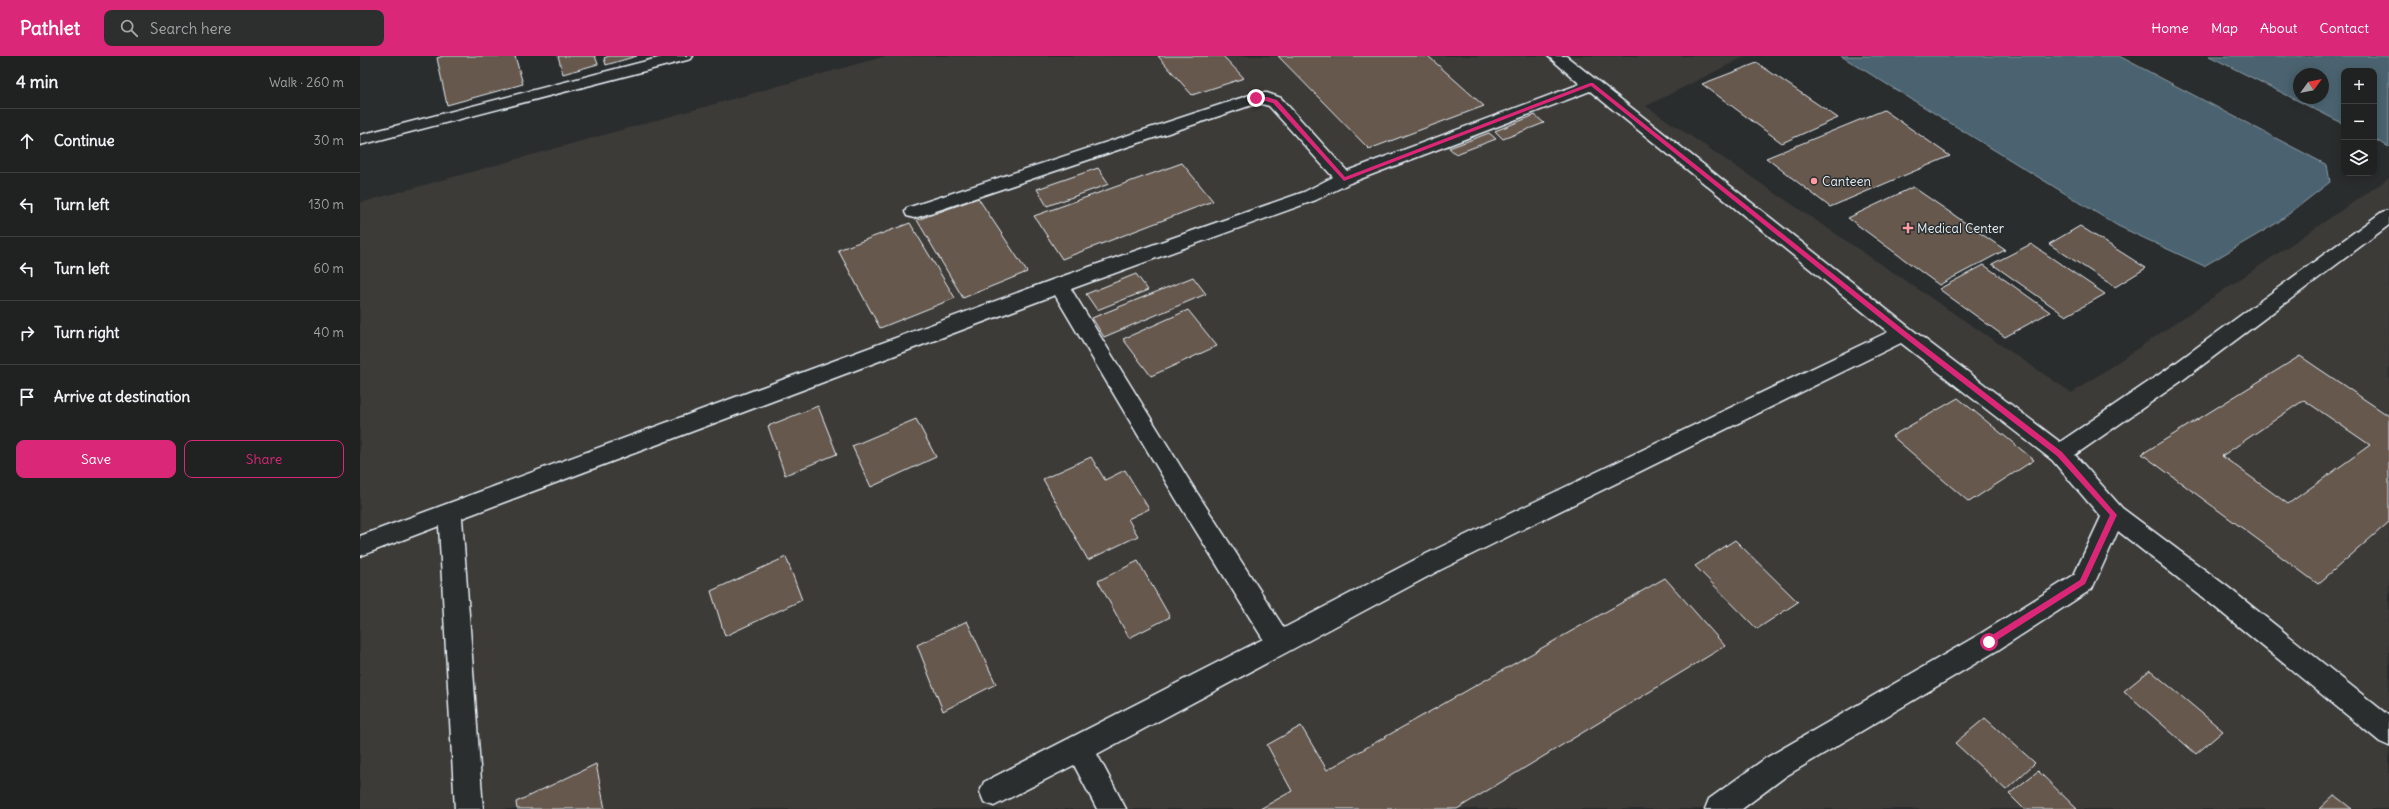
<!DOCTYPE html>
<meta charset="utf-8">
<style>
:root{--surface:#202222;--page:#2d2f2f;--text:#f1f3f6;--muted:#a2a4a5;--line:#3d3f40;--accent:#db2777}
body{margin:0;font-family:Delius,sans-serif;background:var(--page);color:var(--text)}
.controls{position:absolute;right:12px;top:12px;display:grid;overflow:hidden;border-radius:8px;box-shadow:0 2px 10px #0003}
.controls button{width:36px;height:36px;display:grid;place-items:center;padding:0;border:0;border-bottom:1px solid var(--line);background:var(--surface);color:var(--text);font:20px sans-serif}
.compass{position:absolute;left:1933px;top:12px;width:36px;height:36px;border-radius:50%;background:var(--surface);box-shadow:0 2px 10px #0003;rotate:57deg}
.stop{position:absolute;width:12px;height:12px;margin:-9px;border:3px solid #db2777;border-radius:50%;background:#fff}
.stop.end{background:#db2777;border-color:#fff;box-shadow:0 1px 4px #0008}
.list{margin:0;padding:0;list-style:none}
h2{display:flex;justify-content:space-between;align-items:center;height:52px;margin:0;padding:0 16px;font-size:17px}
h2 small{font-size:13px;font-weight:400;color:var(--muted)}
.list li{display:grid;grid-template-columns:26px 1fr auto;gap:12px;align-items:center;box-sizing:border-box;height:64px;padding:0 16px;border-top:1px solid var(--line)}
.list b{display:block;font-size:15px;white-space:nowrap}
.list em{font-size:13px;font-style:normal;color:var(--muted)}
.actions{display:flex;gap:8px;padding:12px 16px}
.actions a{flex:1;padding:9px 0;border:1px solid var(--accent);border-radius:8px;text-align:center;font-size:14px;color:var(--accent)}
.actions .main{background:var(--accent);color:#fff}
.icon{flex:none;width:22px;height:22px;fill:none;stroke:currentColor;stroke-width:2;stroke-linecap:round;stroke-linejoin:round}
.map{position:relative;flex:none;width:2029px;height:753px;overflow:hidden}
header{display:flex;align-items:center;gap:24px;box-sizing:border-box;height:56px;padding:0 20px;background:var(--accent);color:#fff}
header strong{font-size:19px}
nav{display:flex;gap:22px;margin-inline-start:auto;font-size:14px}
.search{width:280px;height:36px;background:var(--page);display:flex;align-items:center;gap:10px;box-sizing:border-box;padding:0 14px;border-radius:8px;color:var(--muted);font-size:15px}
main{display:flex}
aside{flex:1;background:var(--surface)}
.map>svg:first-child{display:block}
.built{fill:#3c3a38}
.water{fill:#4c6370;stroke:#8a9ca6;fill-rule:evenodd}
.building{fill:#66584e;stroke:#e8f1f8;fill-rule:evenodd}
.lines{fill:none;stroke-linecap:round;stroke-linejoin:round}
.minor-casing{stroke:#e8f1f8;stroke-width:3}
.minor{fill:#2a2d2e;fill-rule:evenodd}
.route{fill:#db2777}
.poi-dot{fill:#ff9aa2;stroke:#2a2d2e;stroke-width:1.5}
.labels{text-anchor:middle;stroke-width:3;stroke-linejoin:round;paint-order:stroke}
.poi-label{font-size:13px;fill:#e8f1f8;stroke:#2a2d2e;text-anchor:start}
</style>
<header>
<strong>Pathlet</strong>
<div class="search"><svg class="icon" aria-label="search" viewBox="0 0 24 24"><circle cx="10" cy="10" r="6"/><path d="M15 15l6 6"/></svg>Search here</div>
<nav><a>Home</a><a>Map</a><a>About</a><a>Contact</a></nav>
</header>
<main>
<aside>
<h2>4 min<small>Walk · 260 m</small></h2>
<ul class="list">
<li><svg class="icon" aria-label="ahead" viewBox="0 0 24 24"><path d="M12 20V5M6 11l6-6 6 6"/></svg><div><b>Continue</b></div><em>30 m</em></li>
<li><svg class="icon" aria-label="left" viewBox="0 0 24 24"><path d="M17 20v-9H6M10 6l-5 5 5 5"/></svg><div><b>Turn left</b></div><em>130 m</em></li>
<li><svg class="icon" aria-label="left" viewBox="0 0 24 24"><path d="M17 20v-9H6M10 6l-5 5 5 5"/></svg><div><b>Turn left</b></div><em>60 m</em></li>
<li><svg class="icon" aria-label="right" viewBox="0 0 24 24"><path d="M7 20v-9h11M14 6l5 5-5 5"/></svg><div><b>Turn right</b></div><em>40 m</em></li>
<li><svg class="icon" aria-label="arrive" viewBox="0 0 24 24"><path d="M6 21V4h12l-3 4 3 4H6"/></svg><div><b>Arrive at destination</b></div></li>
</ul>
<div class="actions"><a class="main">Save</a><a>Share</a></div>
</aside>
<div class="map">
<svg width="2029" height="753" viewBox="0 0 2029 753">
<rect width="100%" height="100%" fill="#2a2d2e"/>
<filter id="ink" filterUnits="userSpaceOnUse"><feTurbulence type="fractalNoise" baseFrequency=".025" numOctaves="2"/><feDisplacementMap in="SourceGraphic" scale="8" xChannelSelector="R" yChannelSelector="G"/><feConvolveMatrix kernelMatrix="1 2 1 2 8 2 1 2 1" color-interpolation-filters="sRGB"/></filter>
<g filter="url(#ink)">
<path class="built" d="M526,0H1386L1286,50L1712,337L2029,122V753H0V147Z"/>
<g class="water">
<path d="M1481,0H1759L1967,109L1970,126L1917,167L1844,210L1758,170Z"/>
<path d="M1849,0H2029V91L2014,83V15H1984V68ZM1939,18H1963V42H1939Z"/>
</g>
<g class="building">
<path d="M83,0H155L163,28L87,49L77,2Z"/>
<path d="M198,0H235L238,8L203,18Z"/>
<path d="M249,0H277L246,9L244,2Z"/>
<path d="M798,0H863L884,22L832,39Z"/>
<path d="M918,0H1068L1124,50L1009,93Z"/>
<path d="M1397,7L1478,62L1422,87L1342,28Z"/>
<path d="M1524,54L1590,100L1470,151L1406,102Z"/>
<path d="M1175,59L1184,67L1143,83L1135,75Z"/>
<path d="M1129,77L1136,83L1096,98L1089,92Z"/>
<path d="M822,107L853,145L702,203L674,160Z"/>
<path d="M738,112L749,128L687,150L677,133Z"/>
<path d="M1553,131L1645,194L1579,229L1488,162Z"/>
<path d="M618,142L667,216L603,242L557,164Z"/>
<path d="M550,167L595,242L520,272L478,194Z"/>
<path d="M1720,170L1786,212L1755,231L1689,188Z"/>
<path d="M1671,188L1745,238L1706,260L1632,208Z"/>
<path d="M1624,209L1690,256L1645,281L1579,233Z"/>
<path d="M776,218L788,234L737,254L726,238Z"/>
<path d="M833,221L846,238L744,281L732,262Z"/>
<path d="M828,254L857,290L791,320L763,283Z"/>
<path d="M1940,300L2029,360V466L1958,528L1782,398ZM1944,344L2010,389L1928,448L1862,400Z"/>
<path d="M1598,342L1674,404L1609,446L1532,380Z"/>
<path d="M458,350L477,398L425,419L408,370Z"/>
<path d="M556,363L576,401L511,431L492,390Z"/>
<path d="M731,401L745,424L765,414L789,453L768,463L778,480L728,504L683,423Z"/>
<path d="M1375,484L1438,546L1397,573L1335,510Z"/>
<path d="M426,501L442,544L365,580L351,535Z"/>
<path d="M778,505L810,561L769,582L738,525Z"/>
<path d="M1305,522L1365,590L1097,753H900L932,735L907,689L941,670L967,714Z"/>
<path d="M607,565L636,628L583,655L557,589Z"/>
<path d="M1790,614L1863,675L1836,698L1764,635Z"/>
<path d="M1625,662L1675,707L1646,734L1595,687Z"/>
<path d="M236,708L245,753H157L156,746Z"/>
<path d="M1678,715L1717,753H1664L1649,738Z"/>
<path d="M1974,739L1992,753H1959Z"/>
</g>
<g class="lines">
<defs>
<g id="minor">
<path d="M306,0H333L331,3L0,89V79Z"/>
<path d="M1188,0H1206L1550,272L1700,386L1806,314L2022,156L2029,154V169L1820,326L1715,399L1762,452L1869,532L2029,660V690L2020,686L1851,548L1758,475L1732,533L1638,594L1426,720L1382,753H1345L1349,743L1406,702L1620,578L1714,519L1741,461L1692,404L1541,287L1080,514L737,698L766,753H737L714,709L634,750L624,746L620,736L624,726L903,583L816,443L695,239L102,462L123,753H95L79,470L0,500V480L692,224L944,136L973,121L909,50L898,47L561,160L554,162L547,160L545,156L547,152L896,37H907L921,42L987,115L1220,28ZM1230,35L1528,276L1062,500L924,572L832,429L711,233L956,144L990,127Z"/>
</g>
</defs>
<use href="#minor" class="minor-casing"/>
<use href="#minor" class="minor"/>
</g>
</g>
<path class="route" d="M1230,27H1233L1545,275L1702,396L1757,459L1725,528L1631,588H1626V583L1720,524L1750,459L1697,400L1540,278L1231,30L984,125L913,47L894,42L907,41L917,44L985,121Z"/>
<g class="poi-dot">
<circle cx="1454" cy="125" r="4"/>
<path d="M1546 166h4v4h4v4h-4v4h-4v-4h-4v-4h4z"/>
</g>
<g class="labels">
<g class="poi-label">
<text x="1462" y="130">Canteen</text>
<text x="1557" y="177">Medical Center</text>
</g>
</g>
</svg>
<div class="controls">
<button>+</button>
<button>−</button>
<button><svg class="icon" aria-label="layers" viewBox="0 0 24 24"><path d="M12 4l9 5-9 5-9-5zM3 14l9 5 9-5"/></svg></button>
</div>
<svg class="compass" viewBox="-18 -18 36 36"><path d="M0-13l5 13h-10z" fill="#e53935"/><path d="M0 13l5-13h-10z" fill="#a2a4a5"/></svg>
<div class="stop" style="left:1629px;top:586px"></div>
<div class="stop end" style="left:896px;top:42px"></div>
</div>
</main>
